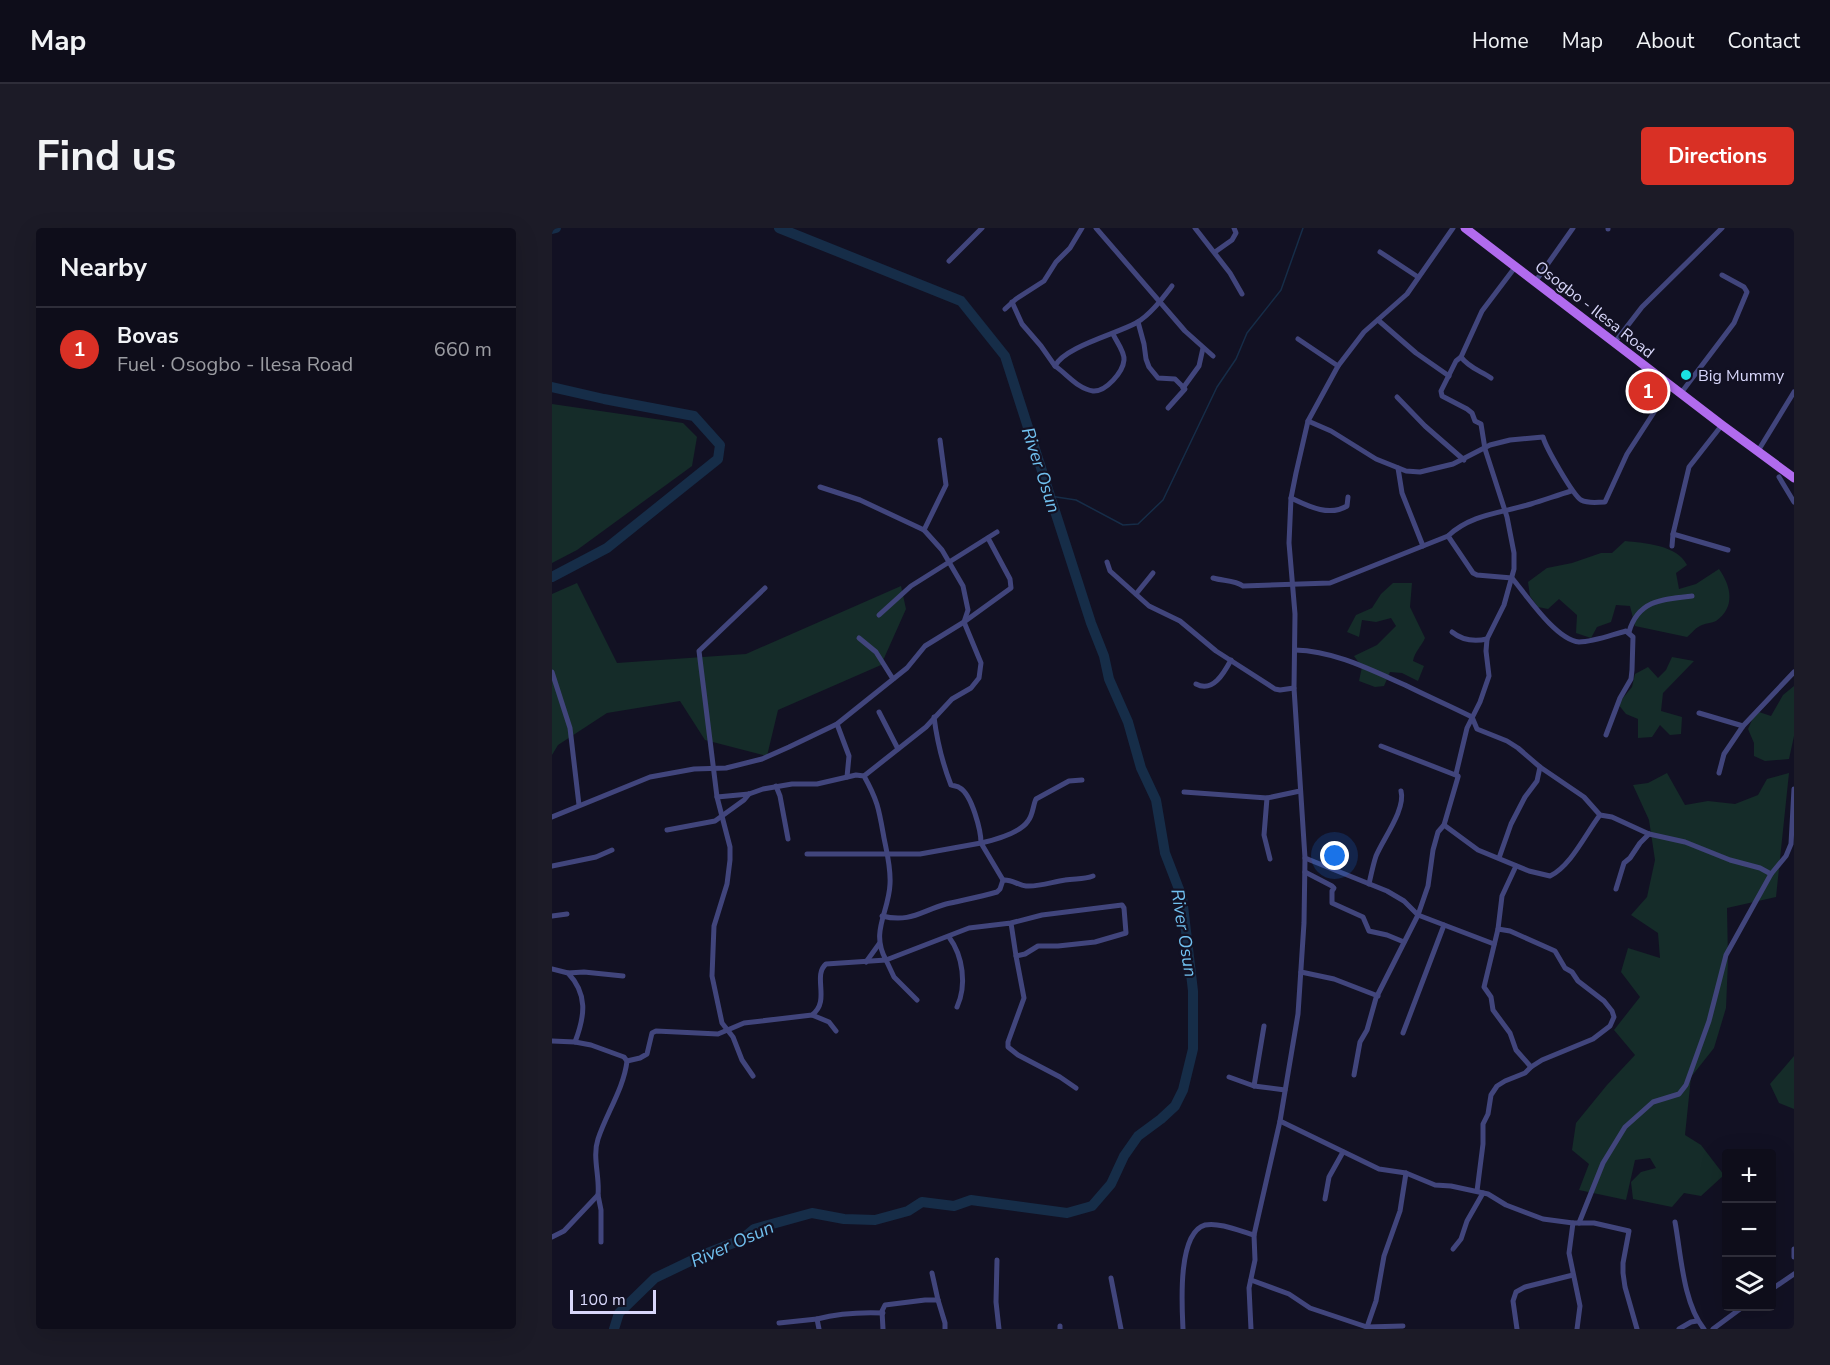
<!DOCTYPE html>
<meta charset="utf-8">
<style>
:root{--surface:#0e0d1a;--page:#1c1b27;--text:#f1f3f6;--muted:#9b9ca2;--line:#2e2d39;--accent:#d93025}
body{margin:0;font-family:"Nunito Sans",sans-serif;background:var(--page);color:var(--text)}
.controls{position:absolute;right:18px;bottom:18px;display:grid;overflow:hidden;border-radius:6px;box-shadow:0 6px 24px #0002}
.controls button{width:54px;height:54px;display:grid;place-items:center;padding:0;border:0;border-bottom:2px solid var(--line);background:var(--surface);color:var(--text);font:30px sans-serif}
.scale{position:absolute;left:18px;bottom:15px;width:86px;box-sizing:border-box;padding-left:6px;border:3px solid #d8d7fa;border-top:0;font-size:16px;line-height:21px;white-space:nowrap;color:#d8d7fa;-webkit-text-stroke:4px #121123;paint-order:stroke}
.you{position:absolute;left:783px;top:628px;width:21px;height:21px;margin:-15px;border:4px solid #fff;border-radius:50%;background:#1a73e8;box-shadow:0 0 0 9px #1a73e833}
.badge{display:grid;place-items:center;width:39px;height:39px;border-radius:50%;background:var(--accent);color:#fff;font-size:20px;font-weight:700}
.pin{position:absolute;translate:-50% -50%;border:3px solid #fff;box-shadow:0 2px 6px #0006}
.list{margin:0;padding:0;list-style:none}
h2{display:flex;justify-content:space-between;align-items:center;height:78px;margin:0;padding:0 24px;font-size:26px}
h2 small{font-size:20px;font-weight:400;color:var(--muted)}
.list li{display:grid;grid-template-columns:39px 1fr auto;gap:18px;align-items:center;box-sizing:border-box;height:84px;padding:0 24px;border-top:2px solid var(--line)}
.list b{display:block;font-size:22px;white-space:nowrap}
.list p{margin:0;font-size:20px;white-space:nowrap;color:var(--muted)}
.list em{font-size:20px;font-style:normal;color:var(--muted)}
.icon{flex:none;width:33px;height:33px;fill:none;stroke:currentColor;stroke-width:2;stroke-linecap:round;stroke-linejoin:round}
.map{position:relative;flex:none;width:1242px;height:1101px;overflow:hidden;border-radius:6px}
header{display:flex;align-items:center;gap:36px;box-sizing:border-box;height:84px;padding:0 30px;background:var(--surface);border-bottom:2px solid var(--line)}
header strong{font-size:28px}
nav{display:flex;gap:33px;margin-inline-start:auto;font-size:21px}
.intro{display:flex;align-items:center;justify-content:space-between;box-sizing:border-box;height:144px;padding:0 36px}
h1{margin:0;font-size:42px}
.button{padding:15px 27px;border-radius:6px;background:var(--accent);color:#fff;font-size:21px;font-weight:700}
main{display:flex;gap:36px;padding:0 36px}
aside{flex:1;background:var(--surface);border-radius:6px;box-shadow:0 6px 24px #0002}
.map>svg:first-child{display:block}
.green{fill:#152c29}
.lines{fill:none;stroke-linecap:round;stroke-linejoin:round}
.stream{stroke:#162d48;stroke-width:1.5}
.river{stroke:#162d48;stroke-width:10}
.minor{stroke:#41457c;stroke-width:5}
.primary{stroke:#b16bee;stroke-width:9}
.poi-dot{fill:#1ae2e4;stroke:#121123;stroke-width:2}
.labels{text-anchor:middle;stroke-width:4.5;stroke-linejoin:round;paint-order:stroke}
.street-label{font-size:16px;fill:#d8d7fa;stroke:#121123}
.poi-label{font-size:16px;fill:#d8d7fa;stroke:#121123;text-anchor:start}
.water-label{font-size:18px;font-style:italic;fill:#71c0ef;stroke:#121123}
</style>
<header>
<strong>Map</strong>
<nav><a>Home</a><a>Map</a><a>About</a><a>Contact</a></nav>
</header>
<div class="intro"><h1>Find us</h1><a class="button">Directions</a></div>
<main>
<aside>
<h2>Nearby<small></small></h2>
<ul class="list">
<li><span class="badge">1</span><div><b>Bovas</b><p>Fuel · Osogbo - Ilesa Road</p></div><em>660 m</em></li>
</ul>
</aside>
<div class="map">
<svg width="1242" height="1101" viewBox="0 0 1242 1101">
<rect width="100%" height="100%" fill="#121123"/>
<g class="green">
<path d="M0,176L131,195L145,209L140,238L25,322L0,335Z"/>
<path d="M1073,313C1093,315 1125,317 1135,337L1124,345L1127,361L1144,356L1167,341C1179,358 1184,379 1164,393C1160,395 1155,395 1150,397C1144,399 1140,405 1135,409L1083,398L1078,378L1064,377L1059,394L1045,399L1039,410L1024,405L1025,387L1007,371L996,381L986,379L978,368L976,354L995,340L1020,335L1049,325H1060Z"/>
<path d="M25,355L65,435L194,426L349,358L354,381L329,437L226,482L215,528L153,512L128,473L55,485L6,517L0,527V366Z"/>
<path d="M841,355H860L858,379L873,410C869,419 863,423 861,433L872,438L866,453L850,445L838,444L832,458L823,459L807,453L810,439L802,428L825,417L844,398L839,390L824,394L810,392L807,409L795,404L804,387L820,380L829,366Z"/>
<path d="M1120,429L1142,433L1111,465L1109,483L1130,489L1129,506L1118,507L1108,497L1100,509L1086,510V491L1074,486L1066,476L1080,459L1083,446L1096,439L1106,450L1114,442Z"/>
<path d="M1242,458V508L1237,531L1213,533L1202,528V515L1196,501L1204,483L1219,488L1231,467Z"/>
<path d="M1115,545L1133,577L1156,573L1183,576L1206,567L1215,551L1237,545L1224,669L1175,680L1176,732L1174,780L1162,820L1139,849L1133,907L1149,917L1172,947L1149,968L1132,965L1120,979L1081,971L1079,954L1089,944L1104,940L1098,930L1083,932L1074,972L1027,962L1037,936L1020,922L1024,895L1055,857L1083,827L1062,802L1088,769L1069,744L1076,720L1108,730L1106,705L1079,687L1095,669L1103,632L1097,592L1081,557L1096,555Z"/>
<path d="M1242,828V881L1227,875L1218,856Z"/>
</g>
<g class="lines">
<path class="stream" d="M498,268L524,272L571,297L586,296L611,272L665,159L684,131L695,105L729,62L751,0"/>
<g class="river">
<path d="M0,1L4,0"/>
<path d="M0,159L52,171L142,188L168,217L166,231L55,320L0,349"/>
<path d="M62,1101L67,1085L103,1050L153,1026L189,1012L202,1001L260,985L292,991L323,992L356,983L370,974L402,978L419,972L515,985L540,978L559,956L572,928L586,908L609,891L623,878L631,862L641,821V763L630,669L613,625L604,572L589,540L576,494L557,451L552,428L539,395L453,128L409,73L227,0"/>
</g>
<g class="minor">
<path d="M544,0L633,103L661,128"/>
<path d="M643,0L678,45L690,66"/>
<path d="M1056,1V0"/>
<path d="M663,24L680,12L684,5L682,0"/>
<path d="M828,24L866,49"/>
<path d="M397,33L430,0"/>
<path d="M983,54L1021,0"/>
<path d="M460,74L470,96L489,118L503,138"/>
<path d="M453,81L464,71L492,53L504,34L518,20L530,0"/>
<path d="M826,92L864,125L897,148"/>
<path d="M586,94L592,116L594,131L597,139L606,150L623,151L633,161L616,180"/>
<path d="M561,106C564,113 573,124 572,132C571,144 554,164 541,163C526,161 515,146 503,138C512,119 564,106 584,95C598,87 610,71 620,58"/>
<path d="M746,111L786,138"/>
<path d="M1063,114L1090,79L1170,0"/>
<path d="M909,129C917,140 929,143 939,150"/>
<path d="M631,160L647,138L651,120"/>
<path d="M1129,165L1182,95L1195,64L1192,59L1170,47"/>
<path d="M845,169L873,198L912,232"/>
<path d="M756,193L779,203L824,231L854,243L868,244L901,236L938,217L958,212L991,209C994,220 1021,267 1029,272C1037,276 1045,274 1053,274L1075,226L1119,158"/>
<path d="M1206,223L1242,164"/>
<path d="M846,240L850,265L871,318"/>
<path d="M1227,249L1242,274"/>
<path d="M739,270C756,278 777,289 795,278L796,269"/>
<path d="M372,302L394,257L388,212"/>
<path d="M1121,306L1176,322"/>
<path d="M896,308L921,345L925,347L960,350C975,368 1004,412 1027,414C1042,414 1059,407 1074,403L1081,409L1080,442L1079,451L1068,470L1054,507"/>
<path d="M1120,318L1121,306L1137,239L1170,197"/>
<path d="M555,334L558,343L597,378L628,393L664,423L723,461L728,462L742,460"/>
<path d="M661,350C671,353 683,352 691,358L778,355L896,308C919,286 950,285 979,276C992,272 1006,267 1019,263"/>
<path d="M584,366L601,345"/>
<path d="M327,387L359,358L445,304"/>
<path d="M900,404C910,412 922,414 935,411"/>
<path d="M1077,404C1086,372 1111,371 1140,368"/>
<path d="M307,410L324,424L341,451"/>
<path d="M743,422C782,423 817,441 853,457C875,468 898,478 920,489L925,501L955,513L966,520L988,539L1032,569L1048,587L1060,589L1097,606L1133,614L1178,632L1208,640L1219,646"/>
<path d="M0,444L18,500L27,577"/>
<path d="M644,456C661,465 672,445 679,432"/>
<path d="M327,484L346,521"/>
<path d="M1147,485L1191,498"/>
<path d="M285,496L297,528L295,549"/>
<path d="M829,518L906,548"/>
<path d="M1167,545L1172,526L1191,498L1242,444"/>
<path d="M312,548L374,499L400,471L419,460L427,450L429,435L412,394L459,360L458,351L436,310"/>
<path d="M224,558L228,568L236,611"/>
<path d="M632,564L715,570L748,563"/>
<path d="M165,569L178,619V632L175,656L162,698L160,748L170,795L181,809L190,832L201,848"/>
<path d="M715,570L712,607L718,631"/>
<path d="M0,589L98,549L142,541L174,540L210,531L237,519L285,496L355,440L373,418L412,394L416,382L411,358L390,322L372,302L308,272L268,259"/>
<path d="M892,597L926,622L977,643L998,648C1019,638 1034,605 1048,587"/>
<path d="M115,602L163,593L192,572L197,566"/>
<path d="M255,626H368L429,615C429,603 420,567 408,560C406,558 402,558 399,557C390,534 385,513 382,489"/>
<path d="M753,630L835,663L852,673L866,687L942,716"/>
<path d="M947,630L959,596L973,569L985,553L988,539"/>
<path d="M0,638L44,629L60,622"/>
<path d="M964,638L950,668L946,701L932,759L939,769L941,782L958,805L964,822L979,839"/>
<path d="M753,644L780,658L782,660L780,663V675L811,689L817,703L835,707L852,714"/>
<path d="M451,652L429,615C442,612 468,605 476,593C481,587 481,577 484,571L517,553L530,552"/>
<path d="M817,656C819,647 821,637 824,628C831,611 854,581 849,563"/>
<path d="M1064,661L1072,635L1078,630L1088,615L1097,606"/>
<path d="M0,688L15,686"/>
<path d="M330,688C358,695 369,683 394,676C411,672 428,669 445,664L448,661L451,652C460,651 465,657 474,658C487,659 500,654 513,652C523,650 531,652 541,648"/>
<path d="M397,709C411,728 415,757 405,779"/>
<path d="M464,728L472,770L456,814V819L466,827L508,849L524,860"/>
<path d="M314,734L327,716"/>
<path d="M0,741L16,745C36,766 33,788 23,814"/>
<path d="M749,744L782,751L826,768"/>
<path d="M16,745L32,744L71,748"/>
<path d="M365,772L342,749L334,732L417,700L459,695L464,728L473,726L486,718H506L543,714L574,705L572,680L570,677L490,687L459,695"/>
<path d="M260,787L277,794L284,803"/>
<path d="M851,805L892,697"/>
<path d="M0,813L23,814L39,817L72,829L75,833C72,860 54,886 46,911C40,929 48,949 46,967L12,1003L0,1009"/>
<path d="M75,833L88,830L95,826L100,805L104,803L166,806L192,795L260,787C279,773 260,748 274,736L334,732C318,704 337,684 338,656C339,640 335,625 332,610C327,582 326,573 312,548L304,547L265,556H240L211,561L197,566L165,569L147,423L213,360"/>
<path d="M802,847L808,814L815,802L824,770L866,687L876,658L881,622L886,604L892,597L906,549L904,546L915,500L928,474L937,448L934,423L935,411L952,377L962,341V325L955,289L933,221L929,196L923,193L920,185L915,181L890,168L889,163L904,133L909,129L930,83L964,38"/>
<path d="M677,849L702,858L733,862"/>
<path d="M702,858L712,798"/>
<path d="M728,893L827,941L854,945L883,957L899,958L936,966L954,977L991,991L1021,995H1042L1077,1003L1071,1035V1045L1073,1059L1085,1101"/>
<path d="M925,963L931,916V896L936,886L939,867L945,858L953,853L973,845L979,839L990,832L1041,811L1058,798L1062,789L1060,783L1052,773L1026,753L1020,744L1013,740L1003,723L958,703L946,701"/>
<path d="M46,967L49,982V1014"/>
<path d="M773,971L777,949L791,924"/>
<path d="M1123,994C1129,1026 1131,1075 1152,1101"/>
<path d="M1021,995L1017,1025L1028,1078L1025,1101"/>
<path d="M1027,995L1051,935L1073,899L1101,874L1127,866L1134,857L1157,793L1174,727L1219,646L1234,628L1239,616L1242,561"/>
<path d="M901,1021L909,1011L915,993L931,965"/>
<path d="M1242,1021V1029"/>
<path d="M445,1032L444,1074L447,1101"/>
<path d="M380,1045L386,1072L393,1095V1101"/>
<path d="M559,1050L569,1101"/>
<path d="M699,1052L737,1066L758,1080L815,1099L851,1098"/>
<path d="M1220,1061L1242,1046"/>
<path d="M227,1095L265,1091"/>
<path d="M508,1098V1101"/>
<path d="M815,1099L824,1073L832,1028L848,983L854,945"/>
<path d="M267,1101L265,1091C288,1085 307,1084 331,1085"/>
<path d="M331,1101L330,1083L333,1077L373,1072H386"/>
<path d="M631,1101C630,1079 625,1005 653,997C667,994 688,1003 702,1007"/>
<path d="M699,1101L697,1060L703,1032L702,1007L728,893L746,786L752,695L753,630L742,460L743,386L737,315L739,270L744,245L756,193L786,138L812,104L855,66L901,0"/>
<path d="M965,1101L961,1073L964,1064L973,1059L1021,1047"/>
<path d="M1127,1101L1139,1094L1145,1093"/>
<path d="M1161,1101L1192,1078"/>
</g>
<path class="primary" d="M913,0L1170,197L1242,250"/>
</g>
<circle class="poi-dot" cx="1134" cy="147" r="6"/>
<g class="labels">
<g class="street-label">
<text transform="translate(1043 81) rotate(38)" y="6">Osogbo - Ilesa Road</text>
</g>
<g class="poi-label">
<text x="1146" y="153">Big Mummy</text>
</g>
<g class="water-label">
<text transform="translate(489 242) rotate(72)" y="6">River Osun</text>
<text transform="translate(632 705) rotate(81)" y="6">River Osun</text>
<text transform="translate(180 1016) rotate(-24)" y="6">River Osun</text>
</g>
</g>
</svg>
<div class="controls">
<button>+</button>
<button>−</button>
<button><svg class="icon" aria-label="layers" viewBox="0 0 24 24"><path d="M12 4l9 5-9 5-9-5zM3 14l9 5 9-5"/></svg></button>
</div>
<div class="scale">100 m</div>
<div class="you"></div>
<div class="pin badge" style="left:1096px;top:163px">1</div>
</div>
</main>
